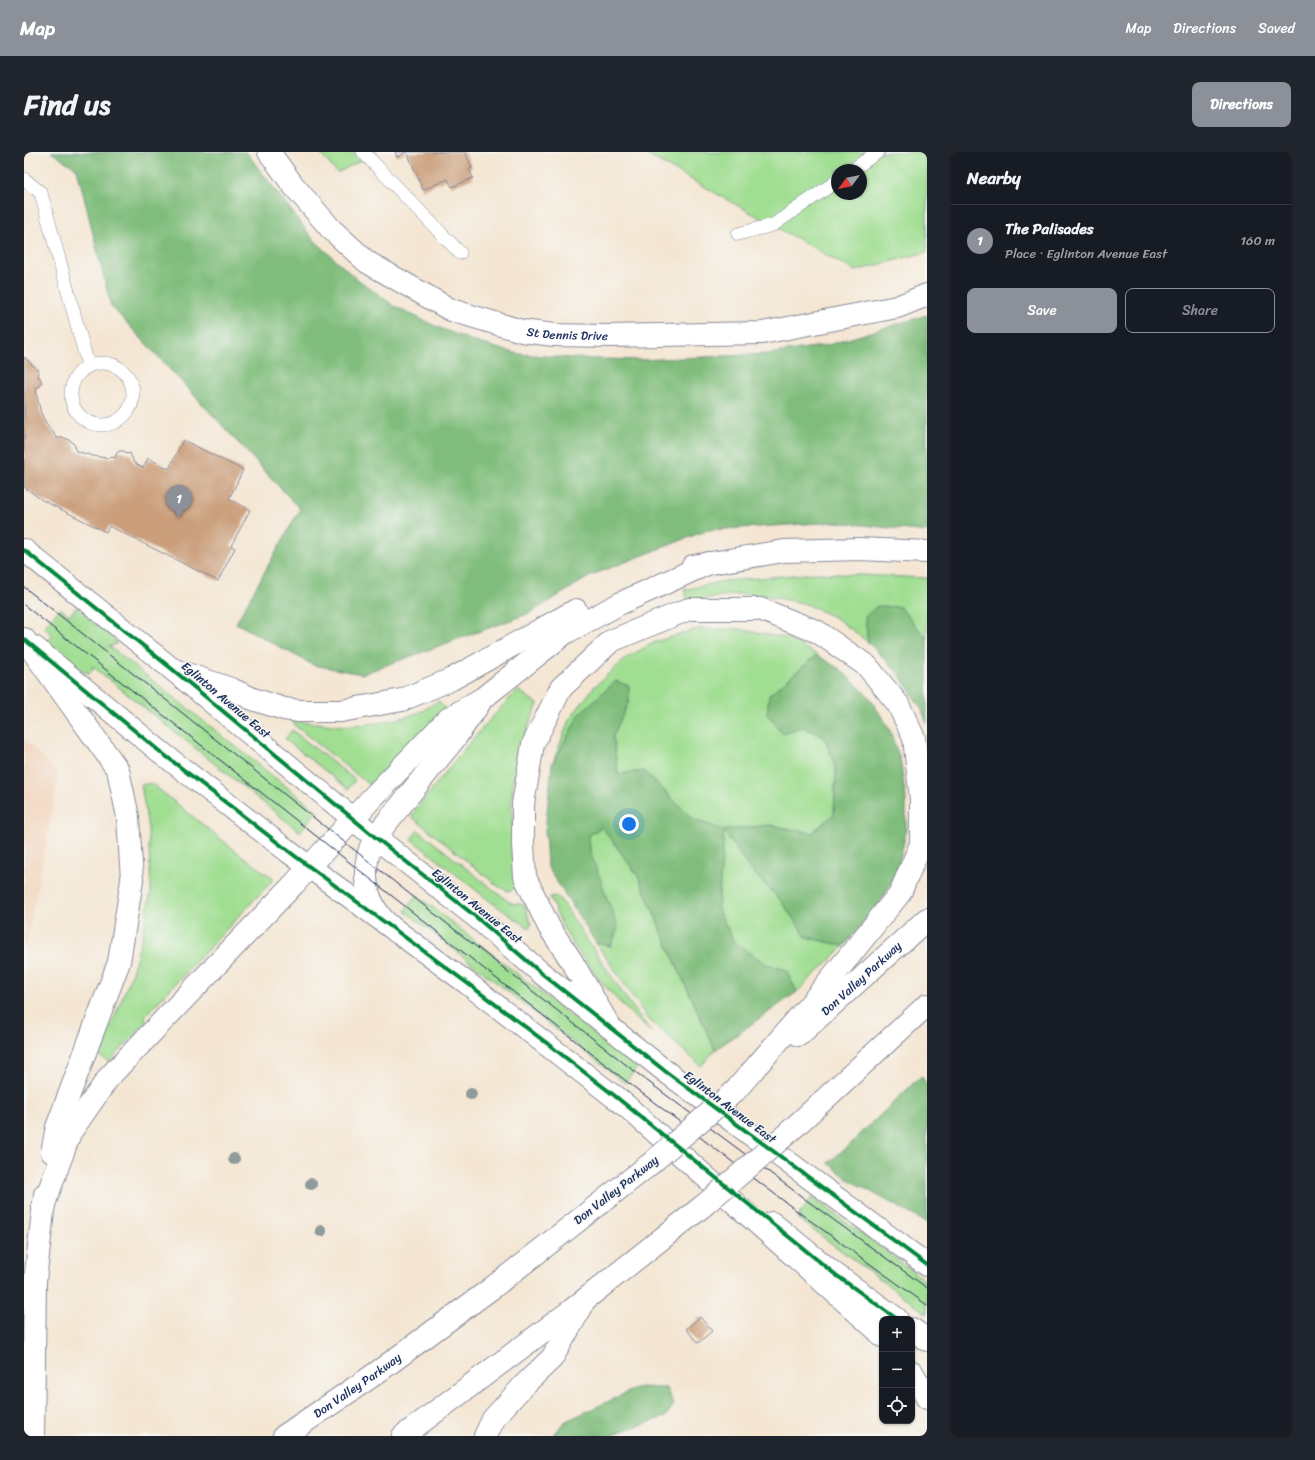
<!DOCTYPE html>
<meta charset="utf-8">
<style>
:root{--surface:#171b24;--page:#20242c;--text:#f1f3f6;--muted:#9ea1a6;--line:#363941;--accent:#8c9099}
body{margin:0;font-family:Sriracha,sans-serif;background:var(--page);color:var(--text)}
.controls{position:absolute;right:12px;bottom:12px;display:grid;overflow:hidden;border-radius:8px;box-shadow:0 1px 3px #0004}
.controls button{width:36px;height:36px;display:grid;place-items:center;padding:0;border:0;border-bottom:1px solid var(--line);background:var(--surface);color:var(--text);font:20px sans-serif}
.compass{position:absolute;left:807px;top:12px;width:36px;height:36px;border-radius:50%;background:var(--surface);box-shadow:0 1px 3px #0004;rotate:238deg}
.you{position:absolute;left:605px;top:672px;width:14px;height:14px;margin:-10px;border:3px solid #fff;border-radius:50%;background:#1a73e8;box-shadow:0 0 0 6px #1a73e833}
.badge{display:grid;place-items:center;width:26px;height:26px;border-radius:50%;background:var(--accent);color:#fff;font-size:13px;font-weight:700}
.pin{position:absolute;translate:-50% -33px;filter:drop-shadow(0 1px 2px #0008)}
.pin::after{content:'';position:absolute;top:21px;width:14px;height:12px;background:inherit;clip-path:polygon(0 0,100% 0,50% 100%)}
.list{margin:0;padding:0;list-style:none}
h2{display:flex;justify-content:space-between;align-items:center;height:52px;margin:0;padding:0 16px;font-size:17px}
h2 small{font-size:13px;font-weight:400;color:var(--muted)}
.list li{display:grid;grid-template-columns:26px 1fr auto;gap:12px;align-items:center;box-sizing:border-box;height:72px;padding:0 16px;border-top:1px solid var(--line)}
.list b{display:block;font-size:15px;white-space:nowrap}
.list p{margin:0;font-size:13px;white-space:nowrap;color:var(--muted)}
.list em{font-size:13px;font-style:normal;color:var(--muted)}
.actions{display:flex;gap:8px;padding:12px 16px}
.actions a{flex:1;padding:9px 0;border:1px solid var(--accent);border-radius:8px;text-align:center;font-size:14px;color:var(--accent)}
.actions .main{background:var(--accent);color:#fff}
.icon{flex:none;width:22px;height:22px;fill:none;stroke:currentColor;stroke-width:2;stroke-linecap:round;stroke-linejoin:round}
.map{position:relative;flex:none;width:903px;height:1284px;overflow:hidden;border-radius:8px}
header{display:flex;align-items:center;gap:24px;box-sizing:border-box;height:56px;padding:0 20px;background:var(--accent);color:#fff}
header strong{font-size:19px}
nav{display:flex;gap:22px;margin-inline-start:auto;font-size:14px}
.intro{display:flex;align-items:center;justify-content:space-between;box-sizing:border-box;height:96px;padding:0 24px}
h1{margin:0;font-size:28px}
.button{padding:10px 18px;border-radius:8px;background:var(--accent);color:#fff;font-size:14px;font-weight:700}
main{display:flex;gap:24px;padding:0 24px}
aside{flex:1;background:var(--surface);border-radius:8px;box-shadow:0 1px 3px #0004}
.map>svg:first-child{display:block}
.built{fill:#f2d5bd}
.green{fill:#a0de92;stroke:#5e8678;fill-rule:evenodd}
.forest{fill:#80bd7c;stroke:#4e766d}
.building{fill:#cb9f7b}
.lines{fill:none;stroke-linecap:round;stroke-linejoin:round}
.service-casing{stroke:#888a98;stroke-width:14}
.tertiary-casing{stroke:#888a98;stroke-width:24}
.primary-casing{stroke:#888a98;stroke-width:24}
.motorway-casing{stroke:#888a98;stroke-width:24}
.service{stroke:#fff;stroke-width:13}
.tertiary{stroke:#fff;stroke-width:22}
.primary{stroke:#fff;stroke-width:22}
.motorway{stroke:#fff;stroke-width:22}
.tram{stroke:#1b2f5e;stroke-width:1}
.motorway-bridge-casing{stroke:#888a98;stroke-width:24;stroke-linecap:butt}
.motorway-bridge{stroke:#fff;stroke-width:22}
.cycleway-casing{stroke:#f6f6f2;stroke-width:6}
.cycleway{stroke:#00873e;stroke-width:4}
.tree{fill:#8f9a9a}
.labels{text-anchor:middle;stroke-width:3;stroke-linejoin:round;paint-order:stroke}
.street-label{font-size:12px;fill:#1b2f5e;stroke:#f6f6f2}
</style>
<header>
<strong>Map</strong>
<nav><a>Map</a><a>Directions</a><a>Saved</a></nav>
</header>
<div class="intro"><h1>Find us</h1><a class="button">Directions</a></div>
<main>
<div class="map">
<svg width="903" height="1284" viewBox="0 0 903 1284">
<rect width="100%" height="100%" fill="#f6f6f2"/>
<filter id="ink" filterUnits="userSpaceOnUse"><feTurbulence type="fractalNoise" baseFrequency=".025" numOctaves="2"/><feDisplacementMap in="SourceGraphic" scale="8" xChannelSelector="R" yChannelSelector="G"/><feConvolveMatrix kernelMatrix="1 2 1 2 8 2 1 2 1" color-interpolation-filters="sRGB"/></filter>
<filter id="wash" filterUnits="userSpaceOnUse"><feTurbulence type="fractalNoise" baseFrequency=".012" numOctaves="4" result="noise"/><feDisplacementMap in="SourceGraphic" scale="16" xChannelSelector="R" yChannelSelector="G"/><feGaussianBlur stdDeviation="0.9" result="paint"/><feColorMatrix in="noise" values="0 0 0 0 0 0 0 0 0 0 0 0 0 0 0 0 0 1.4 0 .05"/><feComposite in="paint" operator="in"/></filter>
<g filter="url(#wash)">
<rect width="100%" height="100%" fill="#f4e6d3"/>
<path class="built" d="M0,586L35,623L0,804Z"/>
<g class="green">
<path d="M295,0H353L313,21Z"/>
<path d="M618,0H903V100L831,119ZM813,18H837V42H813Z"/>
<path d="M793,421L903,426V487L876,455L841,465L844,490L812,466L782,452L740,443L715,442L664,449L660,438L700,429Z"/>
<path d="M52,455L92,489V491L91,493L85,494L293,659L276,680L68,514L69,518L65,521L61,520L23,491L29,483L20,475L36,456L46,463Z"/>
<path d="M673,477H714L763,486L793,503L745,543L780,575L801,586L812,617L810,662L788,681L745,673L724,715L758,750L782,785L820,794L773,840L762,818L742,812L710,790L694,758L700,678L670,668L620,619L594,622L589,584L605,549L556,561L528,613L545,568L570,535L602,506L631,490Z"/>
<path d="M494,538L514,552C503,577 492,604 489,631C485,665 491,700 497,734L484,739L475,735L387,664C421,620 455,577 494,538Z"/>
<path d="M414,549L421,556L348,635L270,573V569L321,574L354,571L381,565L398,559Z"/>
<path d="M268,578L331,628L324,637L261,587Z"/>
<path d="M127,631L213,700L250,727L121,864L122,871L85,910L75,904L107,824L119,782L127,739L124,676L117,633Z"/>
<path d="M578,675L614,724L643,792L691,898L677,914L624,867L572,791L587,794L566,699L565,683Z"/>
<path d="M394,678L476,743L487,751L501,753L507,773L506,775H503L467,750L387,687Z"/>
<path d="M393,743L613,916L601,931L381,759Z"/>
<path d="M531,744L536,747L600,843L627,880C598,855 573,827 551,795C540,780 533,762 526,745Z"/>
<path d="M788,1045L903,1130V1162L773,1066Z"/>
</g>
<g class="forest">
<path d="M27,0H222L289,87L328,123L370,154L411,174L454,191L495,202L547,206L616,208L744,202L804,193L903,163V380L812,370L684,378L568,423L506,461L338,522L289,513L212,471L276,357L87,154L53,17Z"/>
<path d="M853,454L876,455L903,487V572L898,558L875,522L844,490L841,465Z"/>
<path d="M793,503L817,518L845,545L865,576L876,607L882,646V680L873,721L853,756L820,794L782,785L758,750L724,715L700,679L694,758L710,790L742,812L762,818L773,840L691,898L643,792L614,724L578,675L565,683L566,699L594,776L587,794L572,791L523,714L521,678L528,613L556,561L592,529L605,534V549L589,584L594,622L620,619L670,668L700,678L745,673L788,681L810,662L812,617L801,586L780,575L758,581L743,562L745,543Z"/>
<path d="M897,924L903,932V1071L824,1027L804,1011L826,992Z"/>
<path d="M615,1235L642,1236L650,1253L641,1265L595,1280L589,1284H529L540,1270Z"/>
</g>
<g id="blocks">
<g class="building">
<path d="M371,0H441L448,16L445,17L449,26L428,35L424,27L399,38L383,0L373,5Z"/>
<path d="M0,205L15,219L14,225L16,226L18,231L15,235L12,236L13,245L17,261L22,271L33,286H41L47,289L51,294L52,299L69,304L83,306L92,305V302L95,299H100L103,302L106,301L110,311L119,316L124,306L145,317L159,288L219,318L205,347L226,358L207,394L211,396L194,429L85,374L82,380L18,348L0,335Z"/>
<path d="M676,1165L688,1179L674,1191L662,1177Z"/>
</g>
</g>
</g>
<g filter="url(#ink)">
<use href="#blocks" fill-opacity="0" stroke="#888a98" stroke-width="1"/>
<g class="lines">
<defs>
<g id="service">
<path d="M339,0L436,101"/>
<path d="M828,18L854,0"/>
<path d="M0,27L17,41L64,213"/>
<path d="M714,82L749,73L813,29"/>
<circle cx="78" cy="242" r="31"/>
</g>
<g id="tertiary">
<path id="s1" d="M245,0L269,33L307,77L343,110L427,158L498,179L530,183L584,184L738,181L873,155L903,143"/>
</g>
<g id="primary">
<path d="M0,398L148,517L351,685L451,764L516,820L641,919L903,1113"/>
<path d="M10,495L134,598L265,700L443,831L606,957"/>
<path d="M748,1071L812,1123L873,1167"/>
<path d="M888,1177L903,1188"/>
</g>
<g id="motorway">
<path d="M669,414L760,399L835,397L903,400"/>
<path d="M0,487L94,618L104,665L108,728L95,810L33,975L28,1000"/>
<path d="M148,517L207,537L229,547L260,557L275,559H317L378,548L428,527L552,458"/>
<path d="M373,780C367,775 361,770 357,765C338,741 338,711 351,685L431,586L455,552"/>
<path d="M586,875L547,808L525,775L501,725L499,692V652L509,592L537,536L587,489L665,457H736L794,480L843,514L874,552L890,586L897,647V692L876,741L788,850L711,939"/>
<path id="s2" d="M775,883L903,767"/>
<path d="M591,944L853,1178L858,1184"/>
<path d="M765,980L903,853"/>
<path d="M19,1055L46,981L85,925L270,732L347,647L424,567L459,546L541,481L597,451L685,411"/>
<path d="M888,1220L903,1246"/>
<path d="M9,1284L11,1129L21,1042"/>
<path id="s3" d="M260,1284L351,1222L468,1136L625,1013"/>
<path d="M379,1284L549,1157L679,1054"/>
<path d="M461,1284L469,1267L499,1234L528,1206L558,1154"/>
</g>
</defs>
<use href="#service" class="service-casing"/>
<use href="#tertiary" class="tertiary-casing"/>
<use href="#primary" class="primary-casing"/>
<use href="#motorway" class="motorway-casing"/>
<use href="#service" class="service"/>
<use href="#tertiary" class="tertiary"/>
<use href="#primary" class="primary"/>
<use href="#motorway" class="motorway"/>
<g class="tram">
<path d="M0,435L402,755L610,919L785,1050L903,1136"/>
<path d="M0,453L602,929L777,1062L903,1153"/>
</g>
<defs>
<g id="motorway-bridge">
<path d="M625,1013L711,939"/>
<path d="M679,1054L765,980"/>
</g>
</defs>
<use href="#motorway-bridge" class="motorway-bridge-casing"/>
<use href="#motorway-bridge" class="motorway-bridge"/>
<defs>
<g id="cycleway">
<path d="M0,398L148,517L351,685L451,764L516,820L641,919L903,1113"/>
<path d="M0,487L134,598L271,704L443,831L524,892L591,944L812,1123L873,1167"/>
</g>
</defs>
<use href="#cycleway" class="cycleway-casing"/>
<use href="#cycleway" class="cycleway"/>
</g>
<g class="tree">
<circle cx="447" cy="942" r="6"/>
<circle cx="210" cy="1007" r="6"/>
<circle cx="287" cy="1032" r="6"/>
<circle cx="297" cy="1079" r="6"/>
</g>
</g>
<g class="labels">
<g class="street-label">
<text dy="4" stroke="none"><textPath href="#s1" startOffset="364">St Dennis Drive</textPath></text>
<text transform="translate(202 548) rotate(40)" y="4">Eglinton Avenue East</text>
<text transform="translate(453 754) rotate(39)" y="4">Eglinton Avenue East</text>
<text dy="4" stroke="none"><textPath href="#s2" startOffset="84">Don Valley Parkway</textPath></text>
<text transform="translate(706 955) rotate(37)" y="4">Eglinton Avenue East</text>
<text transform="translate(592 1038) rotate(-38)" y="4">Don Valley Parkway</text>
<text dy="4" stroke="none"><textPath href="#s3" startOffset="89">Don Valley Parkway</textPath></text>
</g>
</g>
</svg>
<div class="controls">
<button>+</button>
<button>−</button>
<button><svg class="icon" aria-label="locate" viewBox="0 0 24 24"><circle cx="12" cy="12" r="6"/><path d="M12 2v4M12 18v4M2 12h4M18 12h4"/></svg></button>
</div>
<svg class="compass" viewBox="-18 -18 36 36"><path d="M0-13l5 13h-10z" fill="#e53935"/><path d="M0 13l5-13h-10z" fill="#9ea1a6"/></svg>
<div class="you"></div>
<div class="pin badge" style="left:155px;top:366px">1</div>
</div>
<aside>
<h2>Nearby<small></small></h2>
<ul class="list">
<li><span class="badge">1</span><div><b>The Palisades</b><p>Place · Eglinton Avenue East</p></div><em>160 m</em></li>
</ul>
<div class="actions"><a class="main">Save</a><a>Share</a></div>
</aside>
</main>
